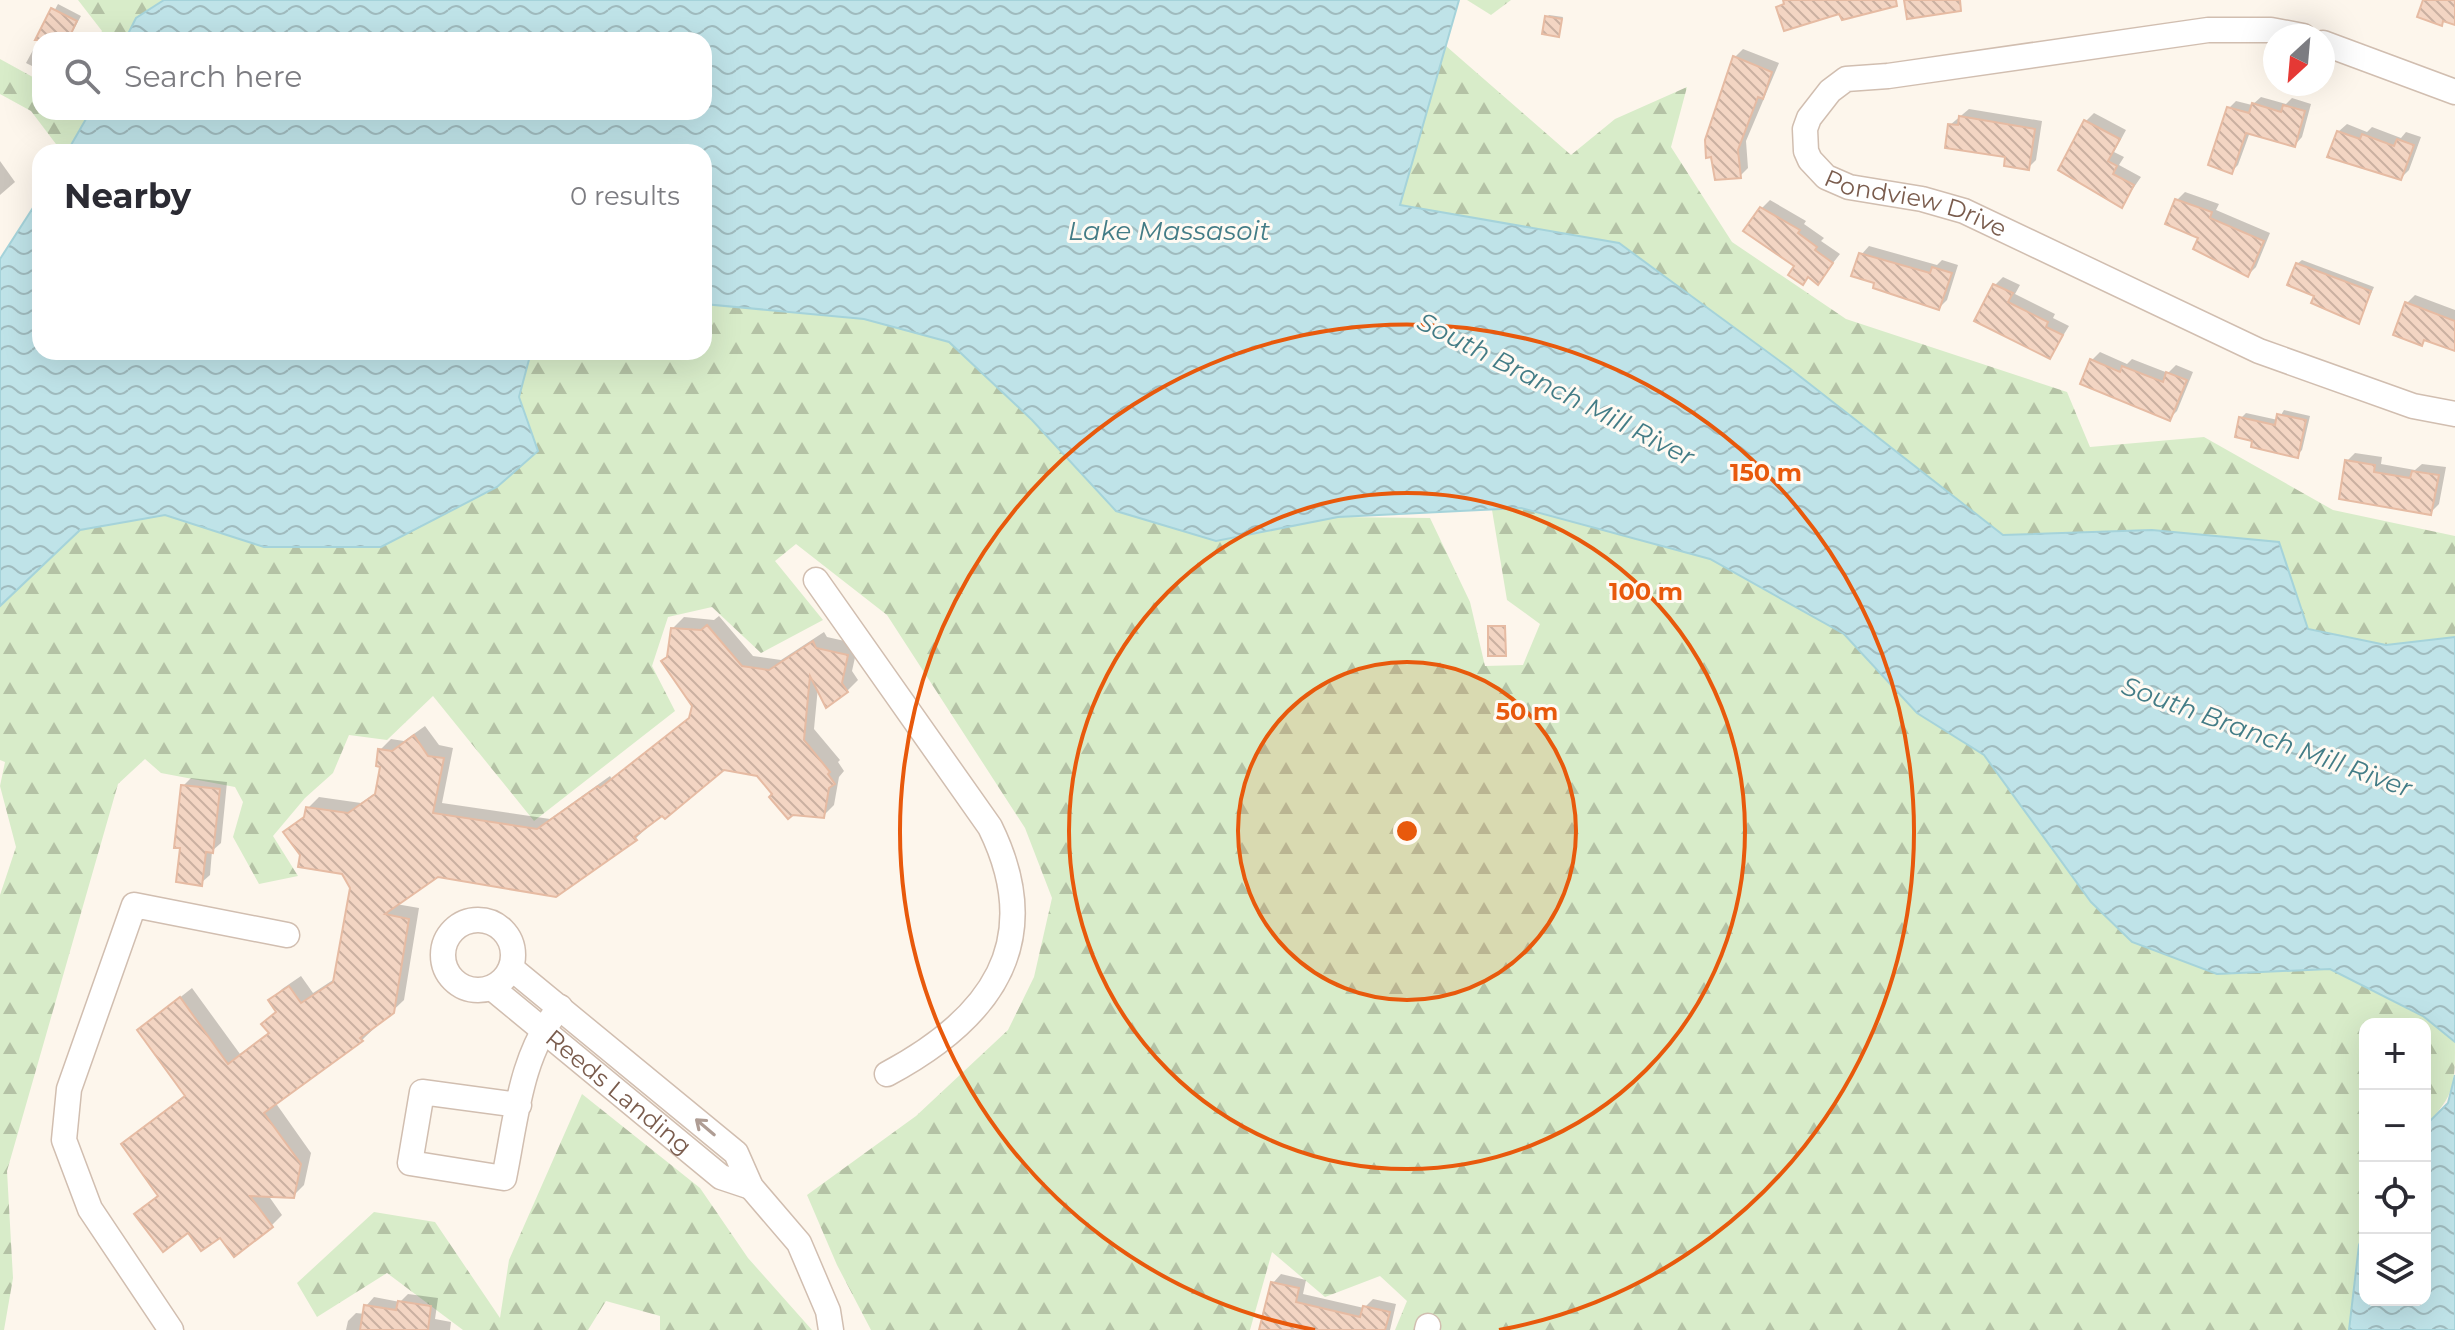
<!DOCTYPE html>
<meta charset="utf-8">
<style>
:root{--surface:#fff;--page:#f2f2f3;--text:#2b2b33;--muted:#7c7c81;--line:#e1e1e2}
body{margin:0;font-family:Montserrat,sans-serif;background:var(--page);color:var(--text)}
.controls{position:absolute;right:24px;bottom:24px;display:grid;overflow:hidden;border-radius:16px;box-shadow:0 8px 32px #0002}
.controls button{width:72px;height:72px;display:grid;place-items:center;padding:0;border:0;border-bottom:2px solid var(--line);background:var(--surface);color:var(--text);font:40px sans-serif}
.compass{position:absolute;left:2263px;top:24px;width:72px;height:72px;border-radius:50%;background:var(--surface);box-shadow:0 8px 32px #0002;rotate:206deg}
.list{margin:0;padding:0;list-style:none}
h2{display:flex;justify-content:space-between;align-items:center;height:104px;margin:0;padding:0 32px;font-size:34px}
h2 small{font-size:26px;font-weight:400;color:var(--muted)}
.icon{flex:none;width:44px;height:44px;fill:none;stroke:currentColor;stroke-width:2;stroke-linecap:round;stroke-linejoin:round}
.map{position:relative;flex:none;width:2455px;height:1330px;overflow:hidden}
.search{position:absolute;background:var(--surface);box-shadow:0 8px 32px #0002;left:32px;top:32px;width:680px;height:88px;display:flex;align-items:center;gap:20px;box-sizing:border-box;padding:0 28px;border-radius:24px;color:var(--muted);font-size:30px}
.panel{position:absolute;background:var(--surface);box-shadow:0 8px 32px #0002;left:32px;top:144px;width:680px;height:216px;border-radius:24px}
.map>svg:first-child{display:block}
.forest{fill:url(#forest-firs)}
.water{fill:url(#water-waves);stroke:#a5d3da;stroke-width:2}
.shadow{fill:#0003}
.building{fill:url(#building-back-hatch);stroke:#e6bba3;stroke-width:2}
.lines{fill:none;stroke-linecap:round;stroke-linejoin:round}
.minor-casing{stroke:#d1beb0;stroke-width:27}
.minor{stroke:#fff;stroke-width:24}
.oneway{stroke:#af9d94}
.ring{fill:none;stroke:#e8590c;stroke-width:4}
.labels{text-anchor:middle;stroke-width:6;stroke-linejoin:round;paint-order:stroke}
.street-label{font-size:24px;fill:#7a5c4d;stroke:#fffaf3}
.water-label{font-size:26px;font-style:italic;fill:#437c86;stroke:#fffaf3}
.centre{fill:#e8590c;stroke:#fffaf3;stroke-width:4}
.ring-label{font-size:24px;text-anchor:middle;font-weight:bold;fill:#e8590c;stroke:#fffaf3;stroke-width:6;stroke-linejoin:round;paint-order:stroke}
</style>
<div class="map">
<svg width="2455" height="1330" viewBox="0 0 2455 1330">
<defs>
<pattern id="forest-firs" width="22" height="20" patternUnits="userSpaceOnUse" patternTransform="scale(2)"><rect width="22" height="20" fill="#d8ecc9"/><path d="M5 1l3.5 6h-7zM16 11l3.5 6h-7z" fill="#b4c2a5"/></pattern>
<pattern id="water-waves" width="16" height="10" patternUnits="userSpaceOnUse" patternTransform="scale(2)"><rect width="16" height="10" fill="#bfe3e8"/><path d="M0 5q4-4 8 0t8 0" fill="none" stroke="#a0bbbe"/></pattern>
<pattern id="building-back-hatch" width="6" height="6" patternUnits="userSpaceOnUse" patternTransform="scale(2)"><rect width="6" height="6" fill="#f3d5c3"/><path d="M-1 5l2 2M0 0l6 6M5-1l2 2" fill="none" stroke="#cab0a1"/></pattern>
</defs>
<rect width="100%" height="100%" fill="#fdf6ec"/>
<g class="forest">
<path d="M78,0H164L136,18L125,40H97L102,31Z"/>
<path d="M1467,0H1511L1491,15Z"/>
<path d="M1446,46L1571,155L1615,119L1687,87L1671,147L1732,242L1846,319L2067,392L2090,447L2204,437L2333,510L2455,536V637L2386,645L2308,629L2152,530L2003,535L1788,367L1619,243L1399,205Z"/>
<path d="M0,59L40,81V112H90L67,152H62L31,111L0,94Z"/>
<path d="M704,304L864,319L949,342L1032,420L1216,541L1338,517L1430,518L1470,602L1485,666L1523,665L1540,624L1507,600L1492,510L1521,508L1710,559L1844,634L1917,713L1984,755L2091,902L2217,974L2330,968L2423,1016L2455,1042C2455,1085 2455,1095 2425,1126V1024H2365V1232L2359,1246L2349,1330H1395L1407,1301L1380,1276L1325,1297L1272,1252L1250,1330H871L837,1265L807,1195L916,1116L1008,1030L1034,977L1052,898L1025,828L887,615L796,544L775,561L823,620L761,653L712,607L668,617L652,666L675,711L534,821L433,696L387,740L349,735L333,773L305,798L273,836L298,876L259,884L233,837L243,802L235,787L161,773L145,759L118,784L7,1171L13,1278L4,1330H0V895L16,847L0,786L5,762L0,760V606L79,530L165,515L264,547L519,397L531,352H704Z"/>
<path d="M582,1094L700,1188L748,1258L812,1330H660V1316L606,1301L588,1330H463L387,1273L317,1317L297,1283L374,1212L435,1222L500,1318L509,1260Z"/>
</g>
<g class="water">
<path d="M164,0H1459L1400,205L1619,243L1788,367L2003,535L2152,530L2279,542L2308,629L2386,645L2455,637V1042L2423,1016L2330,969L2217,974L2132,942L2091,902L1984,755L1917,713L1844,634L1710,559L1521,508L1338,517L1216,541L1116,511L1032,420L949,342L864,319L704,304V152H67L90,112H704V40H125L136,18Z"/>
<path d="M40,197V352H531L519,397L538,451L497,487L381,547H264L165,515L80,530L0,606V259Z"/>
<path d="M2455,1075V1330H2349L2359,1245L2365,1232V1300H2425V1126L2448,1103Z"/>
</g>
<g class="shadow">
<path d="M58,4L81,16L68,40H40V70L26,63Z"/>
<path d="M1549,15L1563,17L1558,35L1547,17Z"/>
<path d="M1743,49L1779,63L1746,141L1748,168L1740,176L1716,178L1735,57Z"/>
<path d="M2261,97L2286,104L2292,98L2311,104L2302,137L2295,145L2250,132L2238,165L2231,172L2229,108L2236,101L2252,105Z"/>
<path d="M1969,109L2042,121L2036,160L2028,168L1950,125Z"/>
<path d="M2094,113L2126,130L2114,152L2124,157L2119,165L2141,177L2121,206L2086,121Z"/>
<path d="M2347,124L2367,132L2372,127L2401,138L2406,132L2421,137L2409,170L2401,178L2338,132Z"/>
<path d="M0,161L15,182L0,195Z"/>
<path d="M2185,192L2219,204L2216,210L2270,233L2256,267L2248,275L2177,200Z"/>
<path d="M1770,200L1806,221L1804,224L1824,238L1821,241L1840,254L1818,282L1762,208Z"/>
<path d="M1869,246L1937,265L1942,260L1958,265L1947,300L1939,308L1877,282L1861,255Z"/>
<path d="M2302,260L2374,287L2358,322L2316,294L2297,264Z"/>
<path d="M2003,277L2020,285L2015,294L2055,314L2053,318L2069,326L2050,357L1995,285Z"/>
<path d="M2415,295L2455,310V349L2427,338L2422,343L2407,303Z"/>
<path d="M2100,352L2127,364L2132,359L2168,373L2176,365L2193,372L2177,411L2169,419L2092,360Z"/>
<path d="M2284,410L2310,416L2302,450L2297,455L2255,440L2241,418L2246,413L2278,420Z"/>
<path d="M2355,453L2382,457L2381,464L2415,470L2422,464L2446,467L2439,504L2431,512L2347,461Z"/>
<path d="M719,616L753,656L781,660L824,632L827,637L858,644L852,671L858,680L847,691L818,687L814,729L840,760L838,762L844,771L839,777L834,805L823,816L774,794L759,774L723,768L663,813L635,839L437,875L396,904L419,908L404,1000L362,1040L275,1102L311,1153L304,1185L293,1196L268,1195L282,1215L271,1226L220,1235L188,1230L137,1214L159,1194L124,1144L186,1094L139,1030L192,988L240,1054L270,1032L263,1024L278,1010L271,1000L282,989L301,976L313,993L336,978L352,887L343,872L302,855L286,832L307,814L308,808L319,797L361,803L378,791L382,765L380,750L391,739L404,741L425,726L439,745L453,748L442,803L550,819L610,776L612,779L691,716L694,705L669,656L673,628L684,617L714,620Z"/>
<path d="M1492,625H1506L1505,654L1490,627Z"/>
<path d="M191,778L227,782L221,843L212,851L210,875L201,883L182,846L183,786Z"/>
<path d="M1281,1274L1306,1280L1303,1294L1364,1308L1373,1299L1396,1304L1390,1330H1261L1273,1283Z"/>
<path d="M408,1294L438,1298L435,1319L451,1322L450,1330H346L348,1321L356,1313L365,1314L366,1306L374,1297L400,1302Z"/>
</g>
<g class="building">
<path d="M1783,0H1896L1897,6L1842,20L1839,14L1784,31L1776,7L1784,4Z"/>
<path d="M1904,0H1960L1961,11L1907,19Z"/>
<path d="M2423,0H2455V25L2443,21L2442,26L2417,17Z"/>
<path d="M51,8L77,21L68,40H35Z"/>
<path d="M1545,16L1562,19L1559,37L1542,34Z"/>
<path d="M1733,56L1772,72L1763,99L1758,97L1738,150L1741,178L1715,180L1711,157L1706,158L1705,140Z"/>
<path d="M2252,103L2281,112L2283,105L2305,111L2295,147L2246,133L2232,174L2208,165L2227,107L2249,113Z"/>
<path d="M1959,116L2035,129L2029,170L2004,166L2005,157L1945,148L1948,124L1958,125Z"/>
<path d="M2084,120L2120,139L2108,161L2117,166L2113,174L2134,185L2122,208L2058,170Z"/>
<path d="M2337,131L2360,139L2362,134L2394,146L2397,139L2414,145L2401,180L2327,157Z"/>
<path d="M2175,199L2212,212L2210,218L2264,241L2248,277L2193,249L2198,238L2165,224Z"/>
<path d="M1760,207L1800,230L1798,233L1817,247L1815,250L1833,263L1818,285L1808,277L1803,285L1788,275L1794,266L1743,231Z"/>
<path d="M1859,253L1930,273L1932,267L1952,273L1939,310L1873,288L1874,283L1851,276Z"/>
<path d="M2296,263L2371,291L2359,324L2311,303L2314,296L2287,285Z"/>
<path d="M1993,284L2013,293L2008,302L2048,322L2046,327L2063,335L2050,359L1974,321Z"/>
<path d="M2405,302L2455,321V351L2424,340L2422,346L2393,335Z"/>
<path d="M2090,359L2120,372L2122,366L2163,382L2166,372L2187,380L2170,421L2080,384Z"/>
<path d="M2277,414L2306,420L2298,458L2251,447L2252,441L2235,437L2239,417L2275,425Z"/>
<path d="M2345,460L2375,465L2374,472L2410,478L2412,471L2439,475L2431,515L2339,499Z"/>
<path d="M707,625L742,666L769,670L813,641L816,648L848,655L842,683L848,692L826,708L810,676L804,740L830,772L828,774L835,784L829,788L824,818L793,815L788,819L769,797L772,794L757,776L724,770L665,819L662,816L634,837L637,840L556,897L438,877L385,914L409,919L394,1013L360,1038L363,1041L264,1113L301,1164L294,1198L250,1196L273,1227L234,1257L220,1238L201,1251L188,1233L163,1252L134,1214L158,1196L121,1144L185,1096L137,1030L180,997L228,1064L269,1033L261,1024L276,1012L268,1000L289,986L301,1003L333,982L350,888L342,874L298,867L300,855L283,832L304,817L306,807L348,813L375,794L380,767L376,766L378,749L392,751L414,735L428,756L444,758L433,813L537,829L598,786L600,788L689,718L692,706L661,661L667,657L671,628L701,630Z"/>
<path d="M1488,626H1505L1506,656H1488Z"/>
<path d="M181,785L220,789L213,853L206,852L202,886L176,882L180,848H174Z"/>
<path d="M1271,1282L1299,1288L1296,1302L1360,1317L1363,1306L1390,1312L1385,1330H1259Z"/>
<path d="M398,1301L431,1306L428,1330H360L364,1305L396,1310Z"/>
</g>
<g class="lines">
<defs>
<g id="minor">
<path id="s1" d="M2303,36L2271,30H2208L1888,76L1846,79L1830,91L1809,118L1805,129L1806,151L1810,160L1826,177L1849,187L1922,199L1964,211L2259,351L2413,406L2455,414"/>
<path d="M2323,43L2455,92"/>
<path d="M816,580L990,827C1047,943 990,1019 887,1074"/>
<circle cx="478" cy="955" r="35"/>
<path d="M511,968L736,1153L751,1187L799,1243L828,1311L831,1330"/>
<path id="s2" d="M492,988L721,1177L751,1187"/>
<path d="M519,1105L422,1092L410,1163L504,1178C516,1120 520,1054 560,1007"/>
<path d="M171,1330L90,1209L64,1140L69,1089L134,905L287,935"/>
<path d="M1427,1330L1428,1326"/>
</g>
</defs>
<use href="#minor" class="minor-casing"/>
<use href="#minor" class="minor"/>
</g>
<defs><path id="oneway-shaft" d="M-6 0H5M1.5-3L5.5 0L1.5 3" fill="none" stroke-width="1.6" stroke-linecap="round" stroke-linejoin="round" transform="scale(2)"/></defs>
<use class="oneway" href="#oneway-shaft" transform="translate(705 1127) rotate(-140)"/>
<circle cx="1407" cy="831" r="169" fill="#e8590c" fill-opacity=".12"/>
<g class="ring">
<circle cx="1407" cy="831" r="169"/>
<circle cx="1407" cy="831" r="338"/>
<path d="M1315 1330A507 507 0 1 1 1499 1330"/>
</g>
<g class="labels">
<g class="street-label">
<text dy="8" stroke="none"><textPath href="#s1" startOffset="676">Pondview Drive</textPath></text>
<text dy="8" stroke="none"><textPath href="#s2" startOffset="164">Reeds Landing</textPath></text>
</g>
<g class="water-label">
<text x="1169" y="240">Lake Massasoit</text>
<text transform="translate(1556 389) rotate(27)" y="9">South Branch Mill River</text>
<text transform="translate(2267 737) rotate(20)" y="9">South Branch Mill River</text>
</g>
</g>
<circle cx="1407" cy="831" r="12" class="centre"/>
<g class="ring-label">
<text x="1766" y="481">150 m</text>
<text x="1646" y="600">100 m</text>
<text x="1527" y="720">50 m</text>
</g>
</svg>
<div class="controls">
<button>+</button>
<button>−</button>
<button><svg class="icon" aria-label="locate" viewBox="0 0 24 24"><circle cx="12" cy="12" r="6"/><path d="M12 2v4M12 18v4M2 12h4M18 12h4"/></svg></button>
<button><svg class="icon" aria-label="layers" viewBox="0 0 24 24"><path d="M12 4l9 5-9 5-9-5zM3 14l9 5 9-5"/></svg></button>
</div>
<svg class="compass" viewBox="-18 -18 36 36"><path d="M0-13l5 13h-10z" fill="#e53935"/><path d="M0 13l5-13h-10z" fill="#7c7c81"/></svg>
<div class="search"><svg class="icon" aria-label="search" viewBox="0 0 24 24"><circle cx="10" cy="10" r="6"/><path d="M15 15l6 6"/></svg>Search here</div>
<section class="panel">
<h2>Nearby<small>0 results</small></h2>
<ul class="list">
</ul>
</section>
</div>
